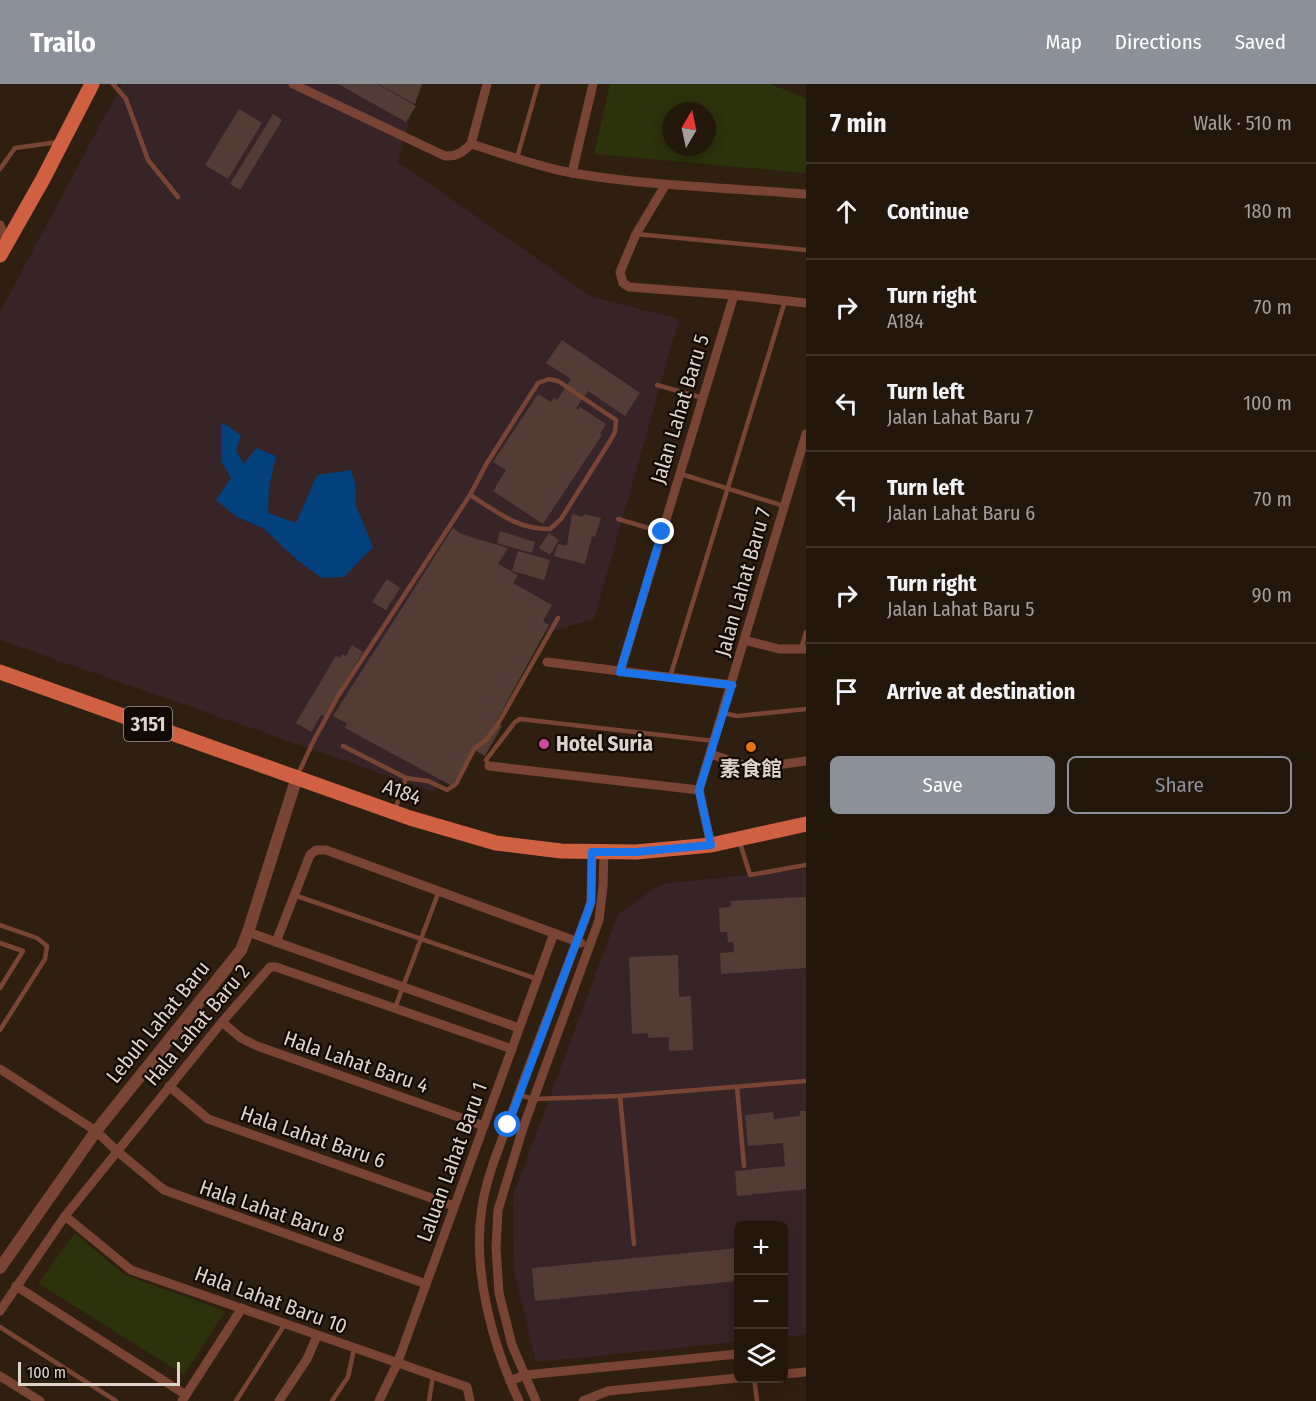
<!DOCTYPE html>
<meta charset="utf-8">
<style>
:root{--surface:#23170c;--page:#2b2015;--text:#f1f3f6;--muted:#a39f9d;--line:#40362d;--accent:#8c9099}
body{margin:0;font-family:"Fira Sans Condensed","Noto Sans SC",sans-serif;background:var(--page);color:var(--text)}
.controls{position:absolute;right:18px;bottom:18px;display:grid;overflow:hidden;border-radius:9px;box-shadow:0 3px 15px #0003}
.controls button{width:54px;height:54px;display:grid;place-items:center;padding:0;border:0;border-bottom:2px solid var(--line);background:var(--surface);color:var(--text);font:30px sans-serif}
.compass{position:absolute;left:662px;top:18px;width:54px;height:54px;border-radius:50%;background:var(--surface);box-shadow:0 3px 15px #0003;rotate:9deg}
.scale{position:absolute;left:18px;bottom:15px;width:162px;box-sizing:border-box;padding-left:6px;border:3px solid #ded3ca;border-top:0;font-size:16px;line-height:21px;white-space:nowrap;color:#ded3ca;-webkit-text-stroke:4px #120b05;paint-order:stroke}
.stop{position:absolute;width:18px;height:18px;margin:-14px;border:4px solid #1a73e8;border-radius:50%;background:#fff}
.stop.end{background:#1a73e8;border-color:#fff;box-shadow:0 2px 6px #0008}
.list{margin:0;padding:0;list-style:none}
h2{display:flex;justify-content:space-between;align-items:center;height:78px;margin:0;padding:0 24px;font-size:26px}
h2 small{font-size:20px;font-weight:400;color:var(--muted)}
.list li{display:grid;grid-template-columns:39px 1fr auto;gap:18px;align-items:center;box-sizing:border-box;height:96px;padding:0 24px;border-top:2px solid var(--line)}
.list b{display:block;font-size:22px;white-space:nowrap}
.list p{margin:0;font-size:20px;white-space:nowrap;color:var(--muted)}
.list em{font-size:20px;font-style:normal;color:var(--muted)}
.actions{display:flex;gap:12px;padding:18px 24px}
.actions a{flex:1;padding:14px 0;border:2px solid var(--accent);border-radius:9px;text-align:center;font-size:21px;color:var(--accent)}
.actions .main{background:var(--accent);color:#fff}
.icon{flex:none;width:33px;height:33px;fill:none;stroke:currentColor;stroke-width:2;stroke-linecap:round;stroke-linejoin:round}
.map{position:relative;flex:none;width:806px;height:1317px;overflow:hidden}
header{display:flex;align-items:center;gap:36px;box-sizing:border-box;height:84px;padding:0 30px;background:var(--accent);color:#fff}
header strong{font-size:28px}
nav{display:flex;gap:33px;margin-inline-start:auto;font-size:21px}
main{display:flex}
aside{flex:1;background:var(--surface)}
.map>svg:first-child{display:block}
.industrial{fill:#372427}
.green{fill:#2c320a;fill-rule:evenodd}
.water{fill:#02417c}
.building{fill:#533c35}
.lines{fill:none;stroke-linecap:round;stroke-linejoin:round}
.service{stroke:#7a4435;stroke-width:4.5}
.minor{stroke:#7a4435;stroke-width:9}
.tertiary{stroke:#7a4435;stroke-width:12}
.primary{stroke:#cf6041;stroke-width:15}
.route{stroke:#1a73e8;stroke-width:8}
.hotel-dot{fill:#d1479c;stroke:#120b05;stroke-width:2}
.food-dot{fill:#e8710a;stroke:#120b05;stroke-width:2}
.labels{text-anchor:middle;stroke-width:4.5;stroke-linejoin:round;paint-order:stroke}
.shield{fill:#120b05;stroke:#a1978f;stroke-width:1.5}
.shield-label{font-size:20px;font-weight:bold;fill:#ded3ca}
.street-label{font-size:21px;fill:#ded3ca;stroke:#120b05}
.poi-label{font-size:21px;font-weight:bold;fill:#ded3ca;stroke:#120b05;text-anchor:start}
</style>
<header>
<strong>Trailo</strong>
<nav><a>Map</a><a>Directions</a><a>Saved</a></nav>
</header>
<main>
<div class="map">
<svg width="806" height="1317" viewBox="0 0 806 1317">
<rect width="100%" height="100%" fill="#2f1f10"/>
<g class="industrial">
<path d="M122,0H419L398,78L592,213L679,235L594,535L534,552L434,708L0,556V228Z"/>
<path d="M806,785V1251L784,1253V1142H738V1258L536,1278L514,1186L513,1112L618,830L661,800Z"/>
</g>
<g class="green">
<path d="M610,0H770L806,14V89L594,70ZM671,27H707V63H671Z"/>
<path d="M75,1149L125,1191L225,1227L184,1291L38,1199Z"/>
</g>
<path class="water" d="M221,338L241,351L236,367L244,380L256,364L276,372L269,403L268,429L296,439L317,391L351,386L355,399L356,422L373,463L344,493L322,494L297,476L263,444L237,433L216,416L231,394L221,377Z"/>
<g class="building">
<path d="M338,0H377L416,22L406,38Z"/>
<path d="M378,0H422L415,20Z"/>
<path d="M239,25L262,39L228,95L205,81Z"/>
<path d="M273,30L282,36L240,106L230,100Z"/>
<path d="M562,256L640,309L625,332L588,307L576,324L578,326L580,323L606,340L600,350L602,351L543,440L493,407L506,386L493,378L538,310L551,318L554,313L557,316L571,295L546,279Z"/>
<path d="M572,430L583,433L584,430L601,434L595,453L592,452L585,480L554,472L558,460L567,462Z"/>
<path d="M453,444L461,450L508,464L498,480L518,491L513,499L552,521L543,537L549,541L496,638L502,642L485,672L473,665L452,702L345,644L347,639L333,632Z"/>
<path d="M500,447L535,458L532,469L497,459Z"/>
<path d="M549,449L559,456L550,471L539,464Z"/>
<path d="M518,467L550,476L544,496L512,487Z"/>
<path d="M387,495L400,504L386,526L372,518Z"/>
<path d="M352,561L363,568L324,632L321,631L311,648L296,639L336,572L340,574L342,570L346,572Z"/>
<path d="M806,813V884L721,890L720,869L734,868L733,858H728L727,848H720L719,824L731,823V817Z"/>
<path d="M678,871L679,913L691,912L693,966L669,967V953L648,954V949L632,950L629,873Z"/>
<path d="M800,1027H806V1105L737,1112L735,1087L785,1082L783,1059L748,1062L745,1031L773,1028L774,1035L800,1032Z"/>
<path d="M738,1164V1197L535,1217L532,1184Z"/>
</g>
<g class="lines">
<g class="service">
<path d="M113,0L126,15L148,76L178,113"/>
<path d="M517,74L538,0"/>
<path d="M0,85L15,64L58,58"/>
<path d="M636,150L806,166"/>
<path d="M657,301L703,314"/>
<path d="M681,390L784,422"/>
<path d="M618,435L662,448"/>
<path d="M801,565L806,548"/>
<path d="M670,593L785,217"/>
<path d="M723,629L737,632L806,625"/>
<path d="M343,662L406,694L428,697L447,706L456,700L474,665L487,655L499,638L558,534"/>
<path d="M489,682L486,676L515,638L520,635L714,657"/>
<path d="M298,690L314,656L338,612L470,411C496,427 518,446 550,445L561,435L610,357L615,348L616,336L558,297L549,295L538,299L487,379L470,411"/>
<path d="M395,726L406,694"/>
<path d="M740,759L750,791L806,781"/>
<path d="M294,811L537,895"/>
<path d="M0,841L37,854L47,862L45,875L0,946"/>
<path d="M0,859L23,867L0,904"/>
<path d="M395,924L439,807"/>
<path d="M737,1003L744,1082"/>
<path d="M519,1011L534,1015L620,1012L806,997"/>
<path d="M620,1012L634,1160"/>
<path d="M0,1243L116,1317"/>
<path d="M754,1294L757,1317"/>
<path d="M236,1317L285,1240"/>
<path d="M332,1317L348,1293L354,1265"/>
<path d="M429,1317L433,1292"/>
</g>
<g class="minor">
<path d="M293,0L445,72C456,73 463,68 471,60L487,0"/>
<path d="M471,60C504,70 538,83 572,89C649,102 728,104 806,110"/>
<path d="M572,89L593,0"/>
<path d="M666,100L636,150L620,188L623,199L629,203L734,211L806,219"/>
<path d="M0,141L7,158"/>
<path d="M744,556L779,565H806"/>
<path d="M547,578L732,601"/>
<path d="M620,588L734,211"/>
<path d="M710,670L744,681L763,683L806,677"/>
<path d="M489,682L699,706"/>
<path d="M711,761L699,706L806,350"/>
<path d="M248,848L519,944"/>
<path d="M276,858L310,771L316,766H326L581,859"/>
<path d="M222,938L241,954L257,962L484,1042"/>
<path d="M0,985L96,1047L117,1067L164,1106L426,1200"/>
<path d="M169,1002L208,1035L454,1122"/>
<path d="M65,1132L131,1186L467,1303L470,1317"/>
<path d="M16,1202L186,1311"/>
<path d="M0,1227L65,1132L222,938L270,883H276L512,965"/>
<path d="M784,1290L806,1288"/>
<path d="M0,1292L40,1317"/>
<path d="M510,1297L525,1291L738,1270"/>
<path d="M182,1317L242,1224"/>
<path d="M279,1317L307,1275L317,1252"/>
<path d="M379,1317L397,1280L554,849"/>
<path d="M519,1317C492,1260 472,1186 482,1123C487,1089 503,1055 514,1023C538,957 564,892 588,827L591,818L592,768"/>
<path d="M536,1317L512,1261L499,1209L496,1164L498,1126L523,1044L599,836L603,802L604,768"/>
<path d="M583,1317L608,1307L738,1294"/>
</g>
<path class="tertiary" d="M0,1184L96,1047L241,866L248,848L297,693"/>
<g class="primary">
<path d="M0,171L43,95L92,0"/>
<path d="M0,588L410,734L496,759L561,767L636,768L711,761L806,740"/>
</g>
</g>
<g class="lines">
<path class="route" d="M508,1041L588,827L591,818L592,768H636L711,761L699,706L732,601L620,588L662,448"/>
</g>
<circle class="hotel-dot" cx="544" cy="660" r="6"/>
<circle class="food-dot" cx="751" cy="663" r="6"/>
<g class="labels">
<rect class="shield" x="124" y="623" width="48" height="34" rx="4.5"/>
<g class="shield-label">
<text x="148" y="647">3151</text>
</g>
<g class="street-label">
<text transform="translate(680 325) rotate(-73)" y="7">Jalan Lahat Baru 5</text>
<text transform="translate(743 498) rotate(-74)" y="7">Jalan Lahat Baru 7</text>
<text transform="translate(402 708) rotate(20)" y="7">A184</text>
<text transform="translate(158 938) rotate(-51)" y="7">Lebuh Lahat Baru</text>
<text transform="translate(197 941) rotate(-50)" y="7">Hala Lahat Baru 2</text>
<text transform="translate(356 978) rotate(19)" y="7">Hala Lahat Baru 4</text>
<text transform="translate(313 1053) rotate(19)" y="7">Hala Lahat Baru 6</text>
<text transform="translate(452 1078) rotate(-70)" y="7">Laluan Lahat Baru 1</text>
<text transform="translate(272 1127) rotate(19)" y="7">Hala Lahat Baru 8</text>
<text transform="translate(271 1216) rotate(20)" y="7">Hala Lahat Baru 10</text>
</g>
<g class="poi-label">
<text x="556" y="667">Hotel Suria</text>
<text x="751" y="692" text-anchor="middle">素食館</text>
</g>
</g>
</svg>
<div class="controls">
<button>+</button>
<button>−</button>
<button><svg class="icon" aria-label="layers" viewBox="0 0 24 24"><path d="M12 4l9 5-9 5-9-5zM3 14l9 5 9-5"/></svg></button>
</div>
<svg class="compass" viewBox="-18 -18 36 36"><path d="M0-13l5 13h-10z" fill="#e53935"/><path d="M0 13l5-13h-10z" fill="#a39f9d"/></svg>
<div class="scale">100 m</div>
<div class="stop" style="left:508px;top:1041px"></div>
<div class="stop end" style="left:662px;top:448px"></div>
</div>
<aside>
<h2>7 min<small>Walk · 510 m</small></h2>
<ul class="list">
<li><svg class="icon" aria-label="ahead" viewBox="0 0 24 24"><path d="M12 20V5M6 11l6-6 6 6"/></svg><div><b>Continue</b></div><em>180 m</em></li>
<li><svg class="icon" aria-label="right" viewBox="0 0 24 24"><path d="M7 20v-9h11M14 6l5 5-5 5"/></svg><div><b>Turn right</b><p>A184</p></div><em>70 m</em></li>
<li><svg class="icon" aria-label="left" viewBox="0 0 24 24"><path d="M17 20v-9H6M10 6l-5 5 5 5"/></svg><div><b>Turn left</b><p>Jalan Lahat Baru 7</p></div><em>100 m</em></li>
<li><svg class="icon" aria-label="left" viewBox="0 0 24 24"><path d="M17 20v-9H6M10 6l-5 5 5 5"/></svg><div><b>Turn left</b><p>Jalan Lahat Baru 6</p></div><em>70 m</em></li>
<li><svg class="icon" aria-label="right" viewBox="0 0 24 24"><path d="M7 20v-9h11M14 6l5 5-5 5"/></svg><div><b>Turn right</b><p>Jalan Lahat Baru 5</p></div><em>90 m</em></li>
<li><svg class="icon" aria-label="arrive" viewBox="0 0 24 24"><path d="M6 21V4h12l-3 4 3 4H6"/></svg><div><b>Arrive at destination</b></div></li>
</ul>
<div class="actions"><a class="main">Save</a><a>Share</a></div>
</aside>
</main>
